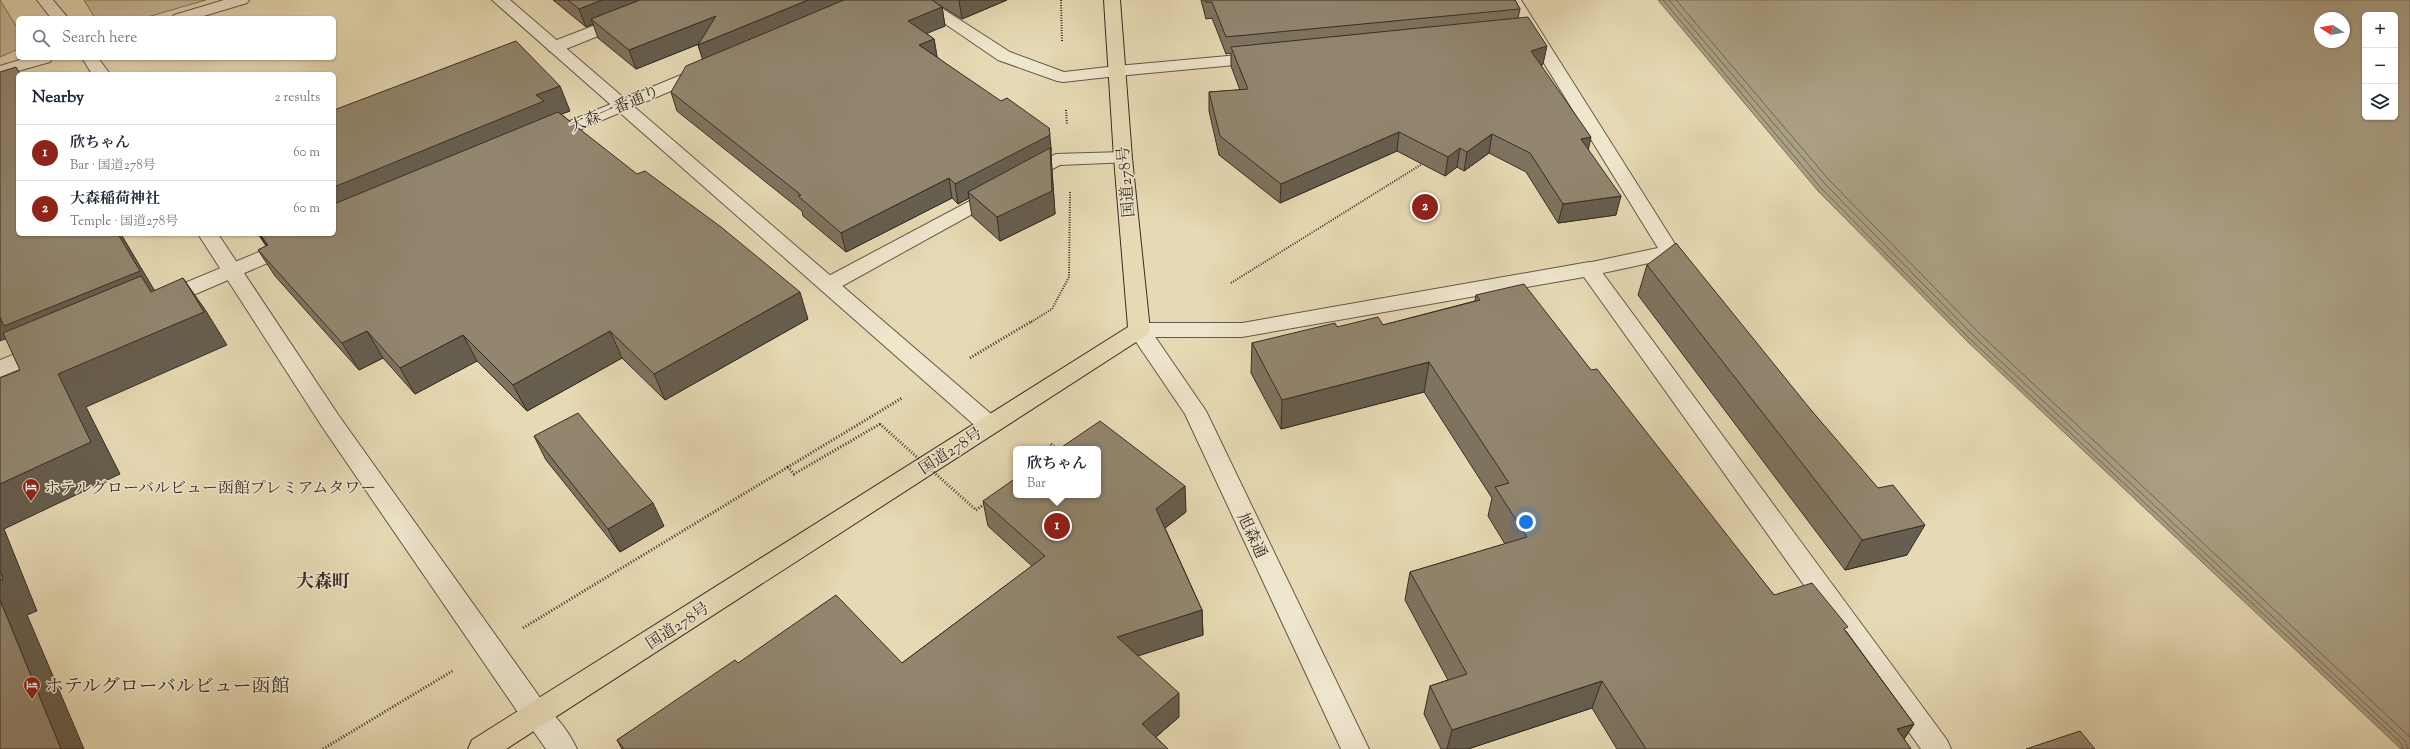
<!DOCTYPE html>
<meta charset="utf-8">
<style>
:root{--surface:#fff;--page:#f2f2f3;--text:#1f2937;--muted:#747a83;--line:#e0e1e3;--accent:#8f2418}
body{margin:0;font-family:"Sorts Mill Goudy","Noto Serif JP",serif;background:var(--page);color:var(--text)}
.controls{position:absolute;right:12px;top:12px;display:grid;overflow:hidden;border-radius:6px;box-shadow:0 1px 3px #0004}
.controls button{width:36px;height:36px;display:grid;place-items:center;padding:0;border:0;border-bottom:1px solid var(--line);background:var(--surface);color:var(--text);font:20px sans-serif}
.compass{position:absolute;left:2314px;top:12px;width:36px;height:36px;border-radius:50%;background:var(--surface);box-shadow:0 1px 3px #0004;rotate:281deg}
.you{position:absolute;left:1526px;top:522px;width:14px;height:14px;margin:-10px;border:3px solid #fff;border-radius:50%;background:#1a73e8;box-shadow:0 0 0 6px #1a73e833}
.badge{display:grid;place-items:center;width:26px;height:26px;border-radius:50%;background:var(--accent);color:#fff;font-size:13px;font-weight:700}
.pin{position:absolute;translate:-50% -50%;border:2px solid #fff;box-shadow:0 1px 4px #0006}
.popup{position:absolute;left:1013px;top:446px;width:88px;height:52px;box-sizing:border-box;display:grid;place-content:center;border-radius:6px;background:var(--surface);filter:drop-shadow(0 1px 3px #0005);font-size:13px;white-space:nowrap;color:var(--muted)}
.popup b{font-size:15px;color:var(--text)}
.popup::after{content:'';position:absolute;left:50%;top:100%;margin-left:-8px;border:8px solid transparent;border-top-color:var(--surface)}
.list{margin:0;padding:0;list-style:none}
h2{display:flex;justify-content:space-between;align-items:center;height:52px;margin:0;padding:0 16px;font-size:17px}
h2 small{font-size:13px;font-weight:400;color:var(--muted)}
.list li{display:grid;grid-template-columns:26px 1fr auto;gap:12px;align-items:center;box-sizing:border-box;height:56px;padding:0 16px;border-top:1px solid var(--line)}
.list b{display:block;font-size:15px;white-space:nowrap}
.list p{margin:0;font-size:13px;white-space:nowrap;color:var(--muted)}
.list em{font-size:13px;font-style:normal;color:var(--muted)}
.icon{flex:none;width:22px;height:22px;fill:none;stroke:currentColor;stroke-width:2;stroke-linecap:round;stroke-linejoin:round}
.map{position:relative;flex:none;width:2410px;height:749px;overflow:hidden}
.search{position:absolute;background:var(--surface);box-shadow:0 1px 3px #0004;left:16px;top:16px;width:320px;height:44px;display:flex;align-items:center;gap:10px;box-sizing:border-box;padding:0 14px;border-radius:6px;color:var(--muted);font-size:15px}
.panel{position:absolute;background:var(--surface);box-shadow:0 1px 3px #0004;left:16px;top:72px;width:320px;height:164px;border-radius:6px}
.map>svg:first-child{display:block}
.green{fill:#c8bc9b;stroke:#807460}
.water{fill:#aa9f83;stroke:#7c715d;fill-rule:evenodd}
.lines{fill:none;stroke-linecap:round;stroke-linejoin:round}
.shore{stroke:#706654;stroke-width:1}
.service-casing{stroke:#635848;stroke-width:2}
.minor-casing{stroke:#635848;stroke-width:2}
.tertiary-casing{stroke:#635848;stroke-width:2}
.trunk-casing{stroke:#372d25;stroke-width:2}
.path-far1{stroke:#372d25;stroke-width:2;stroke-dasharray:1 1.5;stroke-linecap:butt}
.path{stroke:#372d25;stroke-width:3;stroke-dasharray:1 2;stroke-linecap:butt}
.service{fill:#efe6ce;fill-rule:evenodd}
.minor{fill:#efe6ce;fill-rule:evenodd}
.tertiary{fill:#efe6ce;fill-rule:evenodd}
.trunk{fill:#e6d9b3;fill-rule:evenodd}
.path-bridge{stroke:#372d25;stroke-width:3;stroke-dasharray:1 2;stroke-linecap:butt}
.wall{fill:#7e735f;stroke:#372d25}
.shaded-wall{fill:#665e4e;stroke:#372d25}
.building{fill:#92866f;stroke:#372d25}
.labels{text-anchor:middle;stroke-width:3;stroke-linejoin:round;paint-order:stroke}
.street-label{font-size:16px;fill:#372d25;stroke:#efe6ce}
.poi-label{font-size:16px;fill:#372d25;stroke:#efe6ce;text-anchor:start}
.quarter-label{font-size:18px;font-weight:bold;fill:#372d25;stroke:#efe6ce}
.near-poi-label{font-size:19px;fill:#372d25;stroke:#efe6ce;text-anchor:start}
</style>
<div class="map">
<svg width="2410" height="749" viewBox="0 0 2410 749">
<rect width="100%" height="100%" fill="#e6d9b3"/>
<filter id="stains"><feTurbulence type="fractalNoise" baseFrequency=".005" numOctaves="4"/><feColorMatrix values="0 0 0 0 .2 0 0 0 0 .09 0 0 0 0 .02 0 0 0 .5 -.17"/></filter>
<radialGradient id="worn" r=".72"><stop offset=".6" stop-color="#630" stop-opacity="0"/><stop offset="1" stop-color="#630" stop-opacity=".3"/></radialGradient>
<g class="green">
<path d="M0,0L18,29V49L0,57Z"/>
<path d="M84,0H206L144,18H95Z"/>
</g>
<path class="water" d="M1658,0H2410V749H2401L1969,343L1818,191ZM2365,15H2395V117H2365ZM2320,18H2344V42H2320Z"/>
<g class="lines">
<g class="shore">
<path d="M1663,0L1821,188L1971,340L2402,744L2403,749"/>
<path d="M1669,0L1825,184L1975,337L2405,741L2408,749"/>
<path d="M1676,0L1829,180L1979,333L2410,737"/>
</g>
<defs>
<g id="service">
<path d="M660,0H682L680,3L561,51H549L547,47L549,43Z"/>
<path d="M1505,0H1521L1680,252L1677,257L1589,276L1582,274L1579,269L1582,264L1658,248Z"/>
<path d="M1123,152L1130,154L1132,158L1130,162L1060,165L1026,183L1019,181L1017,177L1019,173L1056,154Z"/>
<path d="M998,186L1005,188L1008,192L1005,196L835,290L828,292L821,290L818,285L821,280Z"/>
</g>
<g id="minor">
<path d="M37,0H53L68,18H51Z"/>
<path d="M492,0H510L997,419L1000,425L997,431L989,433L981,431Z"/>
<path d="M1261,53L1267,54L1269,58L1267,62L1117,76L1111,75L1108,71L1111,67L1117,66Z"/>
<path d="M82,58H98L110,74H92Z"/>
<path d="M198,234H218L339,416L546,706L550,715L546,724L536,727L526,724L323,428Z"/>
<path d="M1589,262L1596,264L1947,740L1951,749H1921L1584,277L1242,337H1139L1131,335L1128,330L1131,325L1139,323H1242Z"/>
</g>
<g id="tertiary">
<path d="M224,0H249L247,3L197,18H172L174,15Z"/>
<path d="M910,0H929L1010,52L1064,72L1117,66L1123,67L1126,71L1123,75L1117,76L1063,82L1057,81L998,60Z"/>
<path d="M26,58H52L50,62L0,76V66Z"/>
<path d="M705,65L711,66L714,70L711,74L553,141H541L538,137L541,133Z"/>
<path d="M302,234H329L326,238L170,305L163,307L156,305L153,300L156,295Z"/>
<path d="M1139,323L1147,325L1206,411L1369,749H1341L1185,414L1128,330L1131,325Z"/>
<path d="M43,343L51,346L54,351L51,356L0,377V360Z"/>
<path d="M536,703C553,709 569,732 577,749H546L522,715L526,706Z"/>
</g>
<path id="trunk" d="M1104,0H1120L1132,158L1150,330L1147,335L506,749H468L472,740L1128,327L1114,158Z"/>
</defs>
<use href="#service" class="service-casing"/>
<use href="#minor" class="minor-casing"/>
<use href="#tertiary" class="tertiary-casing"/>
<use href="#trunk" class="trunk-casing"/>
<g class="path-far1">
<path d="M1061,0L1062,41"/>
<path d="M1066,110L1067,125"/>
<path d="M1231,283L1422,164"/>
<path d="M1031,322L1052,309L1069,277L1070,192"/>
</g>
<g class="path">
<path d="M970,358L1032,321"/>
<path d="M880,424L794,474L788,467L902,398"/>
<path d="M1051,444L1056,449"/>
<path d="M976,510L985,504"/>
<path d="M523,628L788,467"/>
<path d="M323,749L454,670"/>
</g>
<use href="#service" class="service"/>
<use href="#minor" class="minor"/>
<use href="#tertiary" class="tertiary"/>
<use href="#trunk" class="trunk"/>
<path class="path-bridge" d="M880,424L976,510"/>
</g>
<g class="wall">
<path d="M553,0H1007L962,19L936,3L942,7L945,26L926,33L934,39L937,57L1051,147V155L1052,171L1055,214L1000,241L972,216L969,198L958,204L952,198L846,252L803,216L802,211L677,111L671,92L703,59L698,45L699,44L636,69L598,38L593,24L586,27Z"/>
<path d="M1201,0H1515L1520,9L1518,18L1543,64L1541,65L1588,149L1616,215L1558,223L1526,172L1489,153L1464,171L1457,167L1445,176L1397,151L1280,203L1219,155L1209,111V92L1240,90L1231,66V53L1226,54L1212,18L1206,19Z"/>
<path d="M334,110L570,111L561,114L808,319L665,400L622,358L527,411L477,361L415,394L383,358L359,370L275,276L258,250L266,246L258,234H334Z"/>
<path d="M1647,265L1907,555L1845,570L1638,295Z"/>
<path d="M1476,295L1591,370L1774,595L1846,631L1914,724L1904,739L1911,749H1617L1592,708L1468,749H1441L1424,714L1430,686L1448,680L1405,600L1410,572L1505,544L1488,516L1492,498L1424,392L1281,429L1251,373L1252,343L1337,327L1383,325L1475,301Z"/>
<path d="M534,436L664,526L620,552L546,460Z"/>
<path d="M983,501L1186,512L1165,528L1202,610L1203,635L1137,656L1179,717L1156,737L1168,749H622L617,740L738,663H902L1032,566L988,526Z"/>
</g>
<g class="shaded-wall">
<path d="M602,0H656L591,19L593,24L586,27L579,9Z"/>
<path d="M808,0H856L704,64L698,45Z"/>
<path d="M961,0H1007L962,19L959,1Z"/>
<path d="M942,7L945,26L911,40L908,21Z"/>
<path d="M716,16L721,35L636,69L629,50Z"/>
<path d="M934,39L937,57L919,45Z"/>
<path d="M1547,46L1543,64L1527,69L1531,51Z"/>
<path d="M560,86L570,111L551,118L334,219V187L536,95Z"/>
<path d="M1049,128L1051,147V155L1052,171L1055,214L1000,241L997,217L968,192L969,198L958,204L955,184Z"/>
<path d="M1399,132L1397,151L1280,203L1281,184Z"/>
<path d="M1492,134L1489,153L1464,171L1467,152Z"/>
<path d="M1591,137L1587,156L1581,139Z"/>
<path d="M1460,148L1457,167L1445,176L1448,157Z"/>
<path d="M949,178L952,198L846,252L841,233Z"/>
<path d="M1621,196L1616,215L1558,223L1563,204Z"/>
<path d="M118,234H121L156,293L13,336L0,341V315Z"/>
<path d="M259,234H298H260L268,247H267Z"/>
<path d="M183,278L206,311L227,345L86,407L120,474L4,529L37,611L27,615L84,749H61L0,600V484L58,374Z"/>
<path d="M800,292L808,319L665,400L654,374Z"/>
<path d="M367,331L383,358L359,370L342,343Z"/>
<path d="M610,331L622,358L527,411L513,385Z"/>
<path d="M463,335L477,361L415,394L400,368Z"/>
<path d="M1429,362L1424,392L1281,429L1282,400Z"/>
<path d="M1185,486L1186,512L1157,534L1156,509Z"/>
<path d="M653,503L664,526L620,552L608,529Z"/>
<path d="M1925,525L1907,555L1845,570L1862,540Z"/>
<path d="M1202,610L1203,635L1119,662L1117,637Z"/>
<path d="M1602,681L1592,708L1468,749H1447L1452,730Z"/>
<path d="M1179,693V717L1143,748L1142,724Z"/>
<path d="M1914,724L1897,749V729Z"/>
</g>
<g class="building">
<path d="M568,0H602L579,9Z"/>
<path d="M640,0H808L698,45L716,16L629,50L591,19Z"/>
<path d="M844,0H932L942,7L908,21L934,39L919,45L1001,101L1007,98L1049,128L1050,135L955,184L949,178L841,233L798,196L801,195L671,92L686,66Z"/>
<path d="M1205,0H1515L1520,9L1226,37L1212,2H1206Z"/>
<path d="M1528,17L1547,46L1531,51L1591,137L1581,139L1621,196L1563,204L1530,153L1492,134L1467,152L1460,148L1448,157L1399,132L1281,184L1220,136L1209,92L1248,89L1231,47Z"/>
<path d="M516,41L560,86L536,95L544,101L334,187V110Z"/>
<path d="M16,67L20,74H18V234H118L140,271L4,326L0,317V72Z"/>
<path d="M558,112L637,174L645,171L721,227L800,292L654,374L610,331L513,385L463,335L400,368L367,331L342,343L258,250L268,245L260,234H334V204Z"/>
<path d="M1050,148L1052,191L997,217L968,192Z"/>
<path d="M1676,243L1811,410L1878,488L1893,485L1925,525L1862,540L1647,265Z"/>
<path d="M141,276L151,292L183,278L204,312L58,374L91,442L0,484V378L20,370L3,333Z"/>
<path d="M1524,284L1591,370L1597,369L1774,595L1812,583L1848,627L1844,629L1914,724L1897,729L1911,749H1646L1602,681L1452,730L1430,686L1467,674L1410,572L1527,537L1495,487L1509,483L1429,362L1282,400L1252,343L1335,323L1337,327L1378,317L1383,325L1480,300L1476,295Z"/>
<path d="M578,413L653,503L608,529L534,436Z"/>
<path d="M1100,421L1185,486L1156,509L1202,610L1117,637L1179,693L1142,724L1168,749H624L617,740L735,660L738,663L836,595L902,663L1045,556L983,501L1016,478V495H1098V449H1059Z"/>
<path d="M0,571L3,579L0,580Z"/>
<path d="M0,600L61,749H0Z"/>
<path d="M2080,731L2095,749H2026Z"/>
</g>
<defs>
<symbol id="hotel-pin" viewBox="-11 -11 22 30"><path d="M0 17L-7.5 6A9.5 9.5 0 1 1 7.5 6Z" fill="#8f2418" stroke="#efe6ce"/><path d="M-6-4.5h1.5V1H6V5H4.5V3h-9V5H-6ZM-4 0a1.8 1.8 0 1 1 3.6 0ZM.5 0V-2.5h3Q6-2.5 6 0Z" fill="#fff"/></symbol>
</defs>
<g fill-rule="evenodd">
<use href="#hotel-pin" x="21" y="477" width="20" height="27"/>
<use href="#hotel-pin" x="22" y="675" width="20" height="27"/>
</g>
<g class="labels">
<g class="street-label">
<text transform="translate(614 108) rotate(-23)" y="6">大森一番通り</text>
<text transform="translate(1125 182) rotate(-95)" y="6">国道278号</text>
<text transform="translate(950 450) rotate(-33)" y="6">国道278号</text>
<text transform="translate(1253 535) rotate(65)" y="6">旭森通</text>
<text transform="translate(677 625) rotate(-33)" y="6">国道278号</text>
</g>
<g class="poi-label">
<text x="44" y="493">ホテルグローバルビュー函館プレミアムタワー</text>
</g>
<g class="quarter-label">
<text x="323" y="587">大森町</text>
</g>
<g class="near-poi-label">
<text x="45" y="692">ホテルグローバルビュー函館</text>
</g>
</g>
<rect width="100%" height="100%" filter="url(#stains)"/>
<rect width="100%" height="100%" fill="url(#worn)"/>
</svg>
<div class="controls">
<button>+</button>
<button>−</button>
<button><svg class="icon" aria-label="layers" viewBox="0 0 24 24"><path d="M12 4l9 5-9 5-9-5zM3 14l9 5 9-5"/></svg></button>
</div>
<svg class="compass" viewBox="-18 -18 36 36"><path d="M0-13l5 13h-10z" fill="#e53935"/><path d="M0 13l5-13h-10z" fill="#747a83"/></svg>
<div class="you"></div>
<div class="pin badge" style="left:1057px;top:526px">1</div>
<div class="popup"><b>欣ちゃん</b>Bar</div>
<div class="pin badge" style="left:1425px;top:207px">2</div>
<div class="search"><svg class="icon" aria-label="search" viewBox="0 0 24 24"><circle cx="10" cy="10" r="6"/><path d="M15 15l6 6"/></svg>Search here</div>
<section class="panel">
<h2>Nearby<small>2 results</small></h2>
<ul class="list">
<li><span class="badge">1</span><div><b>欣ちゃん</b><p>Bar · 国道278号</p></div><em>60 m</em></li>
<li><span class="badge">2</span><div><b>大森稲荷神社</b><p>Temple · 国道278号</p></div><em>60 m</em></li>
</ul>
</section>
</div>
